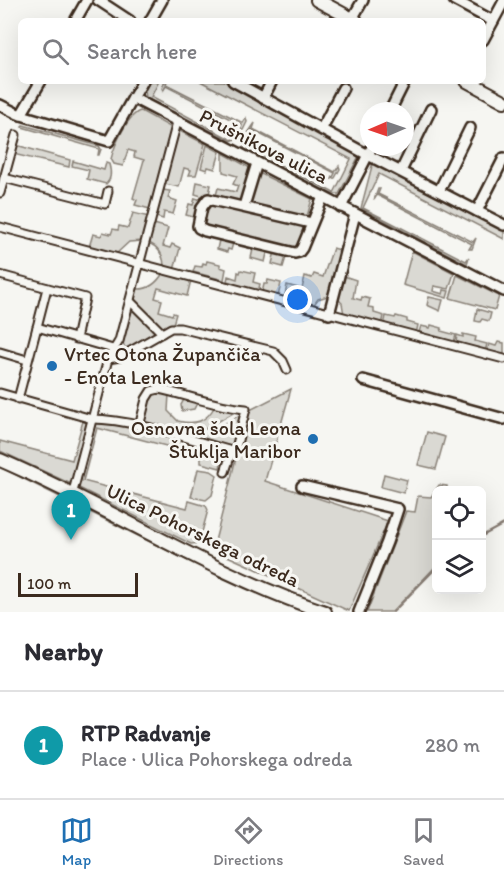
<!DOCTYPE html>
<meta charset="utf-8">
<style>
:root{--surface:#fff;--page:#f2f2f3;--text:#2b2b33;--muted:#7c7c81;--line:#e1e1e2;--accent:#1f6fb2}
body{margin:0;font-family:Itim,sans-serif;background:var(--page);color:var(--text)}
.controls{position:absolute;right:18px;bottom:18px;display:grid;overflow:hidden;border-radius:9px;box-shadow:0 6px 24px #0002}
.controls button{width:54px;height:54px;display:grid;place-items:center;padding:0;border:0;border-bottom:2px solid var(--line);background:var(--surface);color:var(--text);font:30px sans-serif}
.compass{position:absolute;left:360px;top:102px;width:54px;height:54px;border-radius:50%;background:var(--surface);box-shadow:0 6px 24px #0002;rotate:268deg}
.scale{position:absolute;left:18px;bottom:15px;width:120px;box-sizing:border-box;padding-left:6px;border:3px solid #3b2a1e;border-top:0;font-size:16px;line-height:21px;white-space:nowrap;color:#3b2a1e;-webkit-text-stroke:4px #f6f6f2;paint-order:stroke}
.you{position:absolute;left:298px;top:300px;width:21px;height:21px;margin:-15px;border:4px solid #fff;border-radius:50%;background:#1a73e8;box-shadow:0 0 0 9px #1a73e833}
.badge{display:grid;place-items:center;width:39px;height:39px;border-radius:50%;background:var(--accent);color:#fff;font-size:20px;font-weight:700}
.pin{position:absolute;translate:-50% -50px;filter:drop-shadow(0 2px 3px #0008)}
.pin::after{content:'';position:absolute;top:32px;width:21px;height:18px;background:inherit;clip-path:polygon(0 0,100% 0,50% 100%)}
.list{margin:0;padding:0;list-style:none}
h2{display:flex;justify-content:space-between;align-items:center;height:78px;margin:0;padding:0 24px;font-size:26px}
h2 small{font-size:20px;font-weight:400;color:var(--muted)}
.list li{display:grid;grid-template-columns:39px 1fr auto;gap:18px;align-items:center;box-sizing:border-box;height:108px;padding:0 24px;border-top:2px solid var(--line)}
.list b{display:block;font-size:22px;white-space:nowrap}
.list p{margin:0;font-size:20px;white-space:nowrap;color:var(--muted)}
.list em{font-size:20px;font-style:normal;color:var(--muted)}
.icon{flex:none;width:33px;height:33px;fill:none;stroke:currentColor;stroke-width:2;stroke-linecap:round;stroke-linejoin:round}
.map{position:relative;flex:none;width:504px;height:612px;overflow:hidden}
.search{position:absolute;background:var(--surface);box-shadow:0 6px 24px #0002;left:18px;right:18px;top:18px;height:66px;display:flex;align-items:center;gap:15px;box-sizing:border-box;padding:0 21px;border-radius:9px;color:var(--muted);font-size:22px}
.sheet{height:186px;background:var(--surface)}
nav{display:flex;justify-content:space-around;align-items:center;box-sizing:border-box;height:84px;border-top:2px solid var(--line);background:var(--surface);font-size:16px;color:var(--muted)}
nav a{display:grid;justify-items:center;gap:3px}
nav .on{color:var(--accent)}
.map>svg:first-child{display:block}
.green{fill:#dad9d3;stroke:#8a8278;stroke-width:1.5}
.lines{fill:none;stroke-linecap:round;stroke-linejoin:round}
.stream{stroke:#857a71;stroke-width:2}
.pedestrian-casing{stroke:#3b2a1e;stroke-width:11}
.minor-casing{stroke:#3b2a1e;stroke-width:14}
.tertiary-casing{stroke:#3b2a1e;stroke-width:16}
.pedestrian{stroke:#f6f6f2;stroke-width:7}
.minor{stroke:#f6f6f2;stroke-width:9}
.tertiary{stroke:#f6f6f2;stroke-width:12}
.poi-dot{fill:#1f6fb2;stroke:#f6f6f2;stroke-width:2}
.labels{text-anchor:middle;stroke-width:6;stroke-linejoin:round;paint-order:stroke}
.street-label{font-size:20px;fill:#3b2a1e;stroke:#f6f6f2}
.poi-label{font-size:20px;fill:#3b2a1e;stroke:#f6f6f2;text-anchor:start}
</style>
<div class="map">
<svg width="504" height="612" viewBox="0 0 504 612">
<rect width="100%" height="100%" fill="#f6f6f2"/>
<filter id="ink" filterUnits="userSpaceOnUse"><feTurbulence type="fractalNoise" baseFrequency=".0167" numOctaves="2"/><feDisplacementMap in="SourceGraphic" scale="12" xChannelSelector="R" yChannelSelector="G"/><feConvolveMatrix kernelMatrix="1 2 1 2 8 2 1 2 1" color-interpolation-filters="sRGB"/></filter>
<g filter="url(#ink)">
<g class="green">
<path d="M150,81H159L151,97L232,140L235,134L237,135L234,140L231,141L146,98L145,91Z"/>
<path d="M165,81H167L166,84L243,123L246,118L247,122L243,130H240L242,125L166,86L163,91L162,88Z"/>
<path d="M200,81H224L360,154L339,194H332L245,150L244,146L247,140L249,141L247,148L334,193L351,159Z"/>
<path d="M141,111L172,128L150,209L135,205L137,200L133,198L144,160L134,157L135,152L128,150L123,166L114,164L111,159C114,147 128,113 141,111Z"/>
<path d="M255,123L253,129L335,172L339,166L340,169L335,178L332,179L335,173L252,130L249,135L248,133Z"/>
<path d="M23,125L99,146L101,149L99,155H98L99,149L22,127Z"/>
<path d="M178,130L205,144L196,175H189L191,170L184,168L179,187L164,184Z"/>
<path d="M16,145L70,160L69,167L13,154Z"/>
<path d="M207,145L220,152L215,169L208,167L207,170L201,168Z"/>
<path d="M223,153L252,169L241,203L215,199L218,188L236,192L238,186L233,184L237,176L223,172Z"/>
<path d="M73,161L104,170L106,163L109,164C111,171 112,179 106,184L87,179L89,170L72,166Z"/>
<path d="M373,162L504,229V239L379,174L363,208L466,261L469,257L467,264L362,209L361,208Z"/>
<path d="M257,172L312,199L306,220L249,205L250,191Z"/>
<path d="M197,182L211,185L208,198L195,194Z"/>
<path d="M378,189H380L378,194L473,242L476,238L472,249H469L472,244L377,195L374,200Z"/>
<path d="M163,190L170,191L168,198L177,201L173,214L164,212L163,219L156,217Z"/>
<path d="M195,198L202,200L197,218L186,215L189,204L193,205Z"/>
<path d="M209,203L302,225C305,232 300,244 296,250L202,227L200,218Z"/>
<path d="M133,213L149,217L142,241L129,242L116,254L89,247L93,234L101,236L103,232L111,234L113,229L118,230L119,226L128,228Z"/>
<path d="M154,224L168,228L163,246L170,248L172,244L180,248L174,270L164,267C164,256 160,248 149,243Z"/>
<path d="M220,236L234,240L231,250L228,249L227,252L217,249Z"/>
<path d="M254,245L268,249L265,262L251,258Z"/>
<path d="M333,248L340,250L328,296L318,299L313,306L284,300L287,285L302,289L305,276L312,278L314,274L323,277Z"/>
<path d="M275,251L287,254L283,267L272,264Z"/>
<path d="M412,251L454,273L449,289L434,286L433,291L443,294L444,290L449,291L447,298L403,285Z"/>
<path d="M207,261L220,264V267L226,269L224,280L193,272L195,266L202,267L203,263L206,264Z"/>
<path d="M241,270L255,273L253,282L260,284L258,292L234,286V283L227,281L228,276L237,279L238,272L240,273Z"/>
<path d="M163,273L191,280L187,296L158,288L155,298L162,300L159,311L172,315L173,313L176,314L173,324L166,329H162L133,301L136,289C148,290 157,283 163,273Z"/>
<path d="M457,275L499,296L495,310L450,298Z"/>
<path d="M344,276L356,280L353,298L361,300L362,297L370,299L368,307L374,308V313L384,316L382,325L344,315L342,303L338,299Z"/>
<path d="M268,280L281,283L278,297L262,293L264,284H267Z"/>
<path d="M429,297L443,300L440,311L427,305Z"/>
<path d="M133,306L157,332L126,350L123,343Z"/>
<path d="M477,309L491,313L489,321L482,319L480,322L475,321Z"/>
<path d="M386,316L395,318L396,316L407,319V322L418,325L416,334L384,326Z"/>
<path d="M431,325L442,328L441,331L456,335L454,342L418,335L421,326L430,328Z"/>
<path d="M463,334L476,337L475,341L487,344L485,352L456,343L457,335L463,337Z"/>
<path d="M498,342L504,343V357L487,353L489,344L496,346Z"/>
<path d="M291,389L265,481L388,521L349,611L223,554L216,550L214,545L248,411Z"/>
<path d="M157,392L169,394L168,411L178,421C196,425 206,422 215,406L230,410L233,413L191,437L144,423C143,412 147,398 157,392Z"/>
<path d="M185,398L198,401L194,409L182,411L181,405Z"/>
<path d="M238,416L241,417L233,446L228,447L201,439L204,435Z"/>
<path d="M83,421L88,423L71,484L0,451V441L72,460Z"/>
<path d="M98,421L118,424L146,433L157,434L224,451L220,468L201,463V455L97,428L83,481L187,508L189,501L206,506L208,510L199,543L191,544L77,487L93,427Z"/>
<path d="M427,432L445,437L436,469L418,465Z"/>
<path d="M0,465L189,557L188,561L0,467Z"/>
<path d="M198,469L211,471L217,475L212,495L206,500L191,497Z"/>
<path d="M384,474L407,480L404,493L381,487Z"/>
<path d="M439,485L447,486V490H436V566L392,612H367L406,511L415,512L418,496L431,497Z"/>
</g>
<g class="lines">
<g class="stream">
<path d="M482,536L504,524"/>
<path d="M393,612L436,568"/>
</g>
<defs>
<g id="pedestrian">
<path d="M4,178L105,204L108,191"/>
<path d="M0,193L16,135"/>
<path d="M0,227L504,359"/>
<path d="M0,275L85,298L76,339"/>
<path d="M130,301L162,333"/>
<path d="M37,327L47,288"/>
<path d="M0,352L27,360"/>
<path d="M108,359L120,357L171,328H180L273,351L283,361L287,370"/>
<path d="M0,393L92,419C133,419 191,440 232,451L225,472"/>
<path d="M18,399L37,327L113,349"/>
<path d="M139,427L146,399L151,391L159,389C187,395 218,407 246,409L236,448L232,451"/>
<path d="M74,488L108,359L119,341L177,122"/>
</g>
<g id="minor">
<path d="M98,0L130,21"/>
<path d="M454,0L493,21"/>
<path d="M352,19L363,0"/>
<path d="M75,21L87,0"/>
<path d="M150,21L162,0"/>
<path d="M483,40L504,1"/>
<path d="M233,81L368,155L504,225"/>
<path d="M133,98L143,81"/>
<path d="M263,98L272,81"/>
<path d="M0,105L18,114L109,141L133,98L504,291"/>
<path d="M390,111L405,81"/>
<path d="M21,115L41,81"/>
<path d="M322,128L343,88"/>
<path d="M401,171L431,109"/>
<path d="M439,191L470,128"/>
<path d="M244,206L257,163"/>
<path d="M341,207L372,147"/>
<path d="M477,211L504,158"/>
<path d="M311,223L208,199L202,207L198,226L199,228L205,231L295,253L299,252L302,248L323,197"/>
<path d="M329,314L355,214"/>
<path d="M363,380L504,419"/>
<path d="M302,486L398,509L387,542L359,612"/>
</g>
<g id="tertiary">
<path d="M317,0L356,21"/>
<path d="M467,81L504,101"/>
<path d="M0,460C110,507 211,574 325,612"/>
</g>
</defs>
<use href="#pedestrian" class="pedestrian-casing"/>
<use href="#minor" class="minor-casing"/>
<use href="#tertiary" class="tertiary-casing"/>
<use href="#pedestrian" class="pedestrian"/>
<use href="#minor" class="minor"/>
<use href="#tertiary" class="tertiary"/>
</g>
</g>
<g class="poi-dot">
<circle cx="52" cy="366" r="6"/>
<circle cx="313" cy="439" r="6"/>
</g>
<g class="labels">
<g class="street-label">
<text transform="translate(264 146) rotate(27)" y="7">Prušnikova ulica</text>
<text transform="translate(203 535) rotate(26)" y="7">Ulica Pohorskega odreda</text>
</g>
<g class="poi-label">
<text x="64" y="361">Vrtec Otona Župančiča<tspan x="64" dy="23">- Enota Lenka</tspan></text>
<text x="301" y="435" text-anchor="end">Osnovna šola Leona<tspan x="301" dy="23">Štuklja Maribor</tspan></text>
</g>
</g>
</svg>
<div class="controls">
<button><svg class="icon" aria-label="locate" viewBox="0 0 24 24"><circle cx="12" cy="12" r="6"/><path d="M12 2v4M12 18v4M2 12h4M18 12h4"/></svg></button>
<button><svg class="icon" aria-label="layers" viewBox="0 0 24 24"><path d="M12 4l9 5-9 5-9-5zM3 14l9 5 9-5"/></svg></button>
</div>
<svg class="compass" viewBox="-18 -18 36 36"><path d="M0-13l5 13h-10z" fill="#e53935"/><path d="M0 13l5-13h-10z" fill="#7c7c81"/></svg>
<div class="scale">100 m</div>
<div class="you"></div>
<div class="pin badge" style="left:71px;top:540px;background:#0f9aa8">1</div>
<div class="search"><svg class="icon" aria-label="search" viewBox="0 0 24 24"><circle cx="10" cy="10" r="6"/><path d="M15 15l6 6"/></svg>Search here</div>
</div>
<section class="sheet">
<h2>Nearby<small></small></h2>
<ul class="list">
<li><span class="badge" style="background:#0f9aa8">1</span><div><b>RTP Radvanje</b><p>Place · Ulica Pohorskega odreda</p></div><em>280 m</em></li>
</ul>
</section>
<nav>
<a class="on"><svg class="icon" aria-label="map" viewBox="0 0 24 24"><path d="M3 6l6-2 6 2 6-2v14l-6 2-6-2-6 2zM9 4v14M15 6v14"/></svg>Map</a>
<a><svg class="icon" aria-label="directions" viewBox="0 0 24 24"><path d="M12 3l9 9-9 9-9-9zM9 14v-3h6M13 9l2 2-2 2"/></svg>Directions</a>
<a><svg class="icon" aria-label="saved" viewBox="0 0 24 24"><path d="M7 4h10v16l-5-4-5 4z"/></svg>Saved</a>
</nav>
